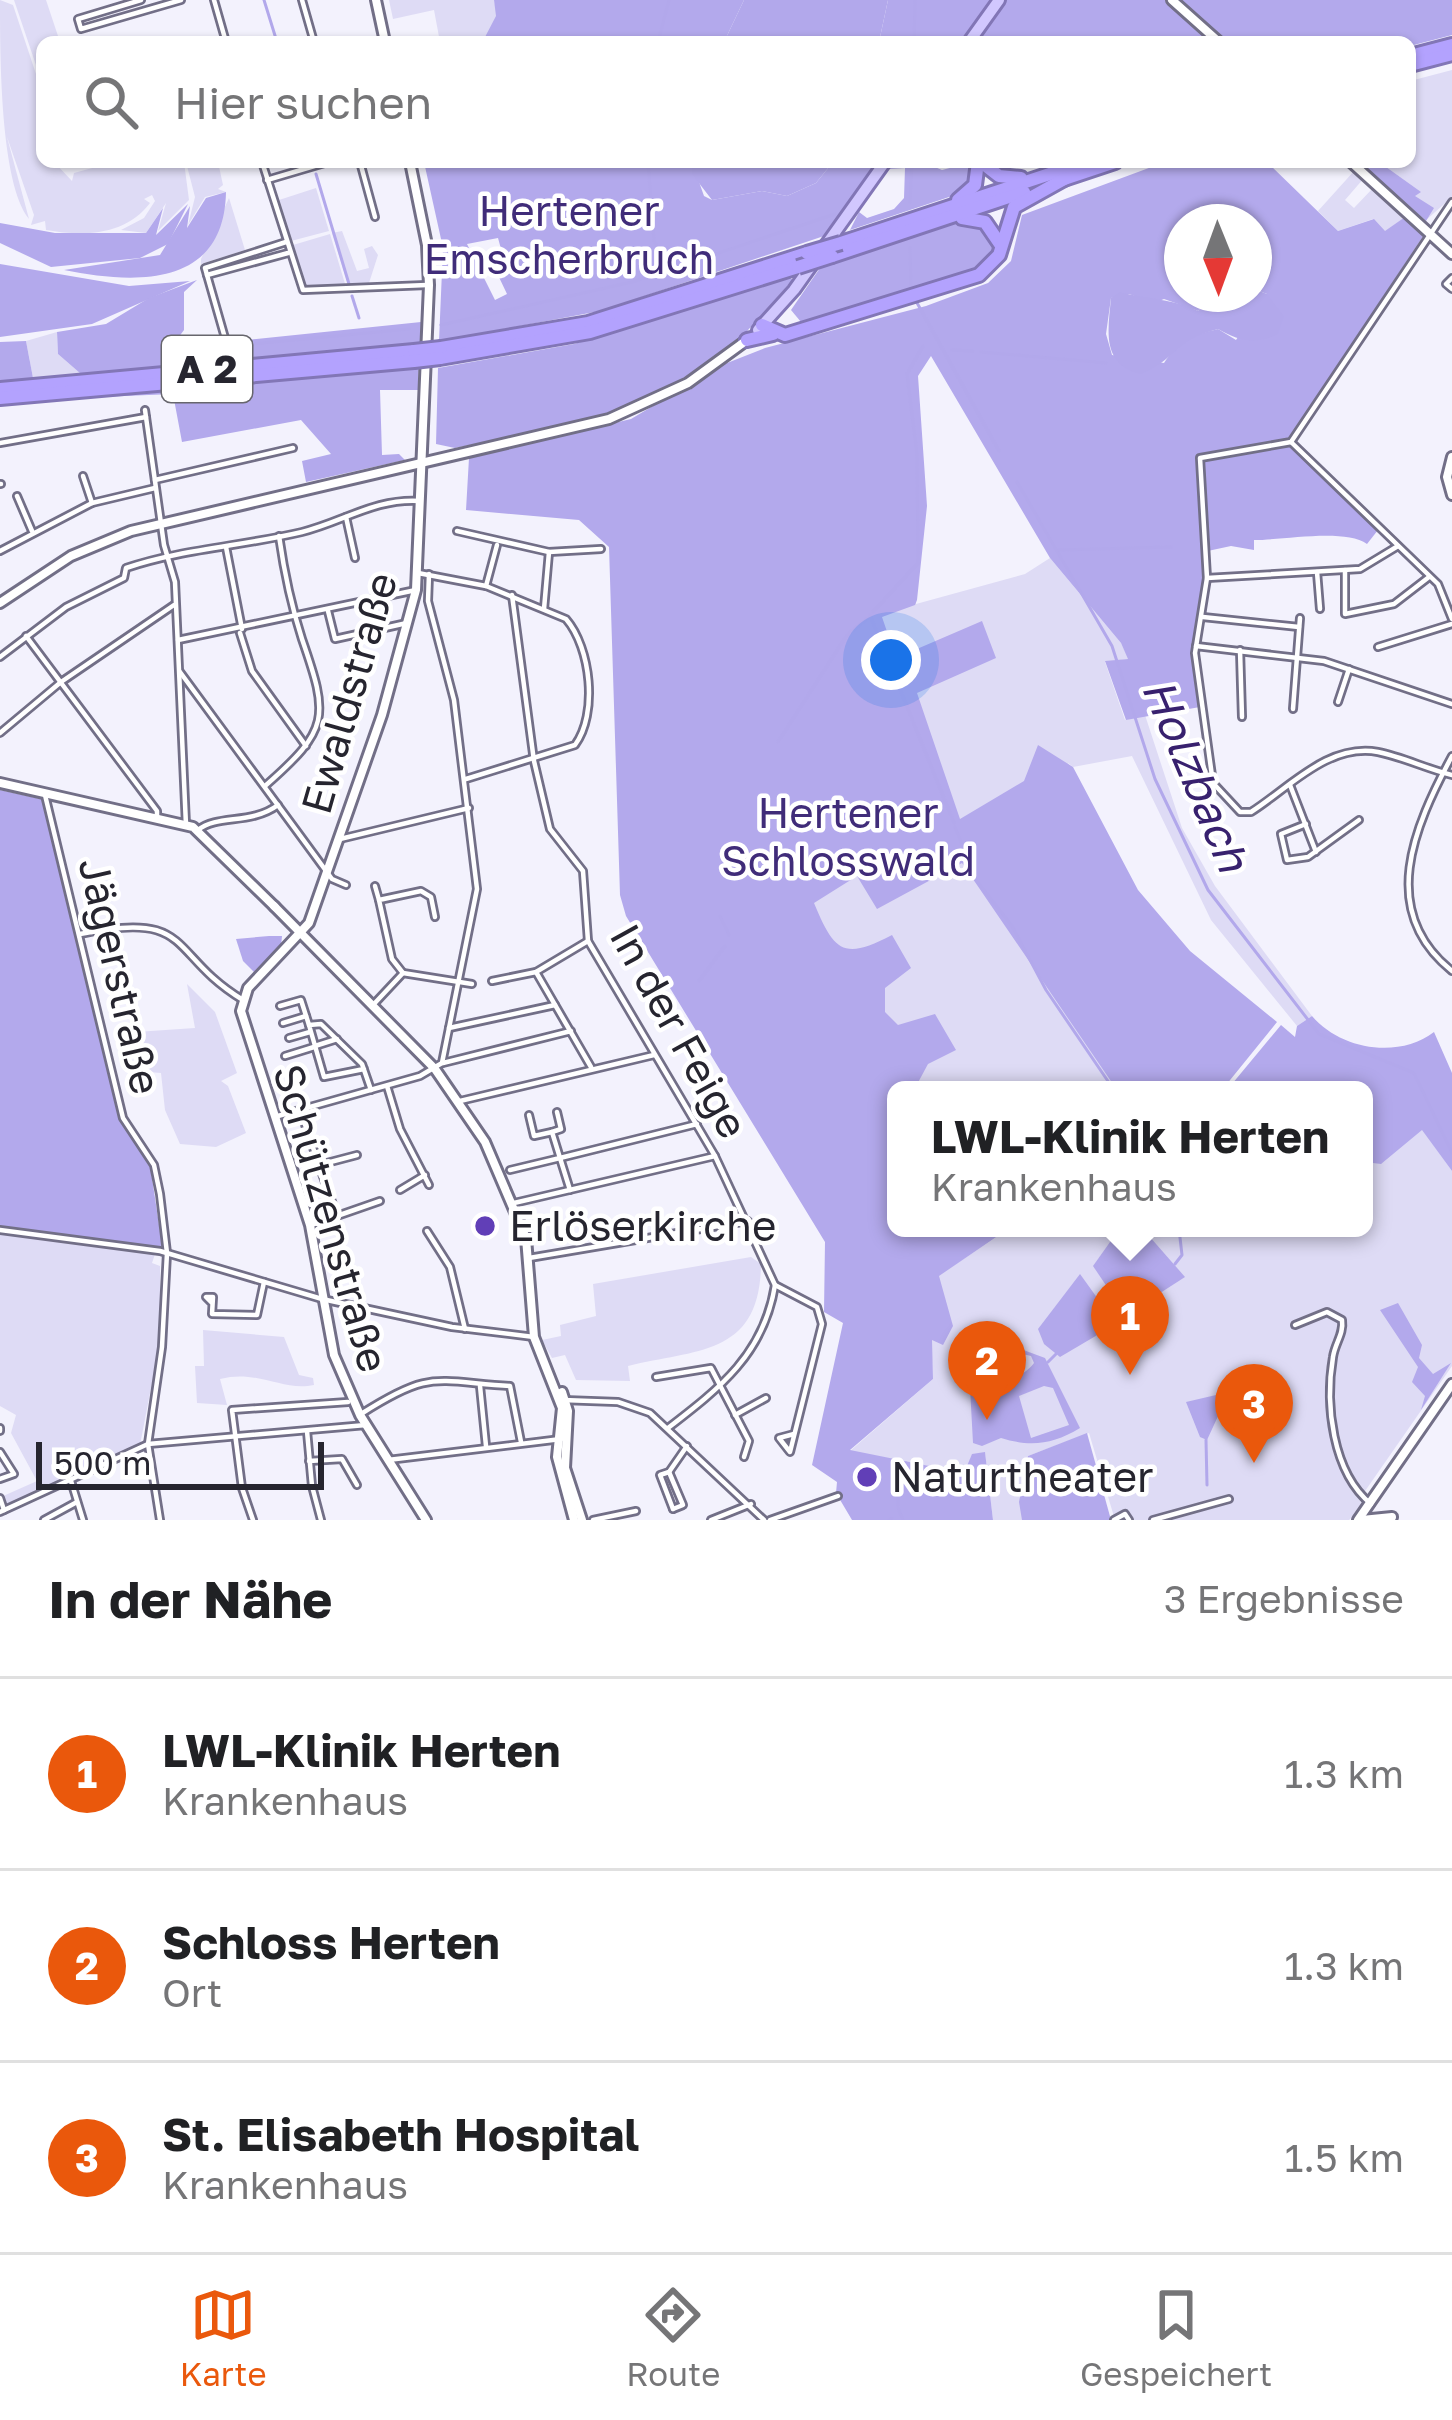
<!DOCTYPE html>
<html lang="de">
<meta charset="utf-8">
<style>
:root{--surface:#fff;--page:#f6f6f6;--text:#202124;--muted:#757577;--line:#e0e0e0;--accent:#ea580c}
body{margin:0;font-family:"Golos Text",sans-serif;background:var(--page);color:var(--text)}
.compass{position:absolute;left:1164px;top:204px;width:108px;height:108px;border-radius:50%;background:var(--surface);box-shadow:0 3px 9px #0004;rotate:179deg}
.scale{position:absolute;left:36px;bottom:30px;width:288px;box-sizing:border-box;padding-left:12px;border:6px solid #26252f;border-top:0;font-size:33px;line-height:42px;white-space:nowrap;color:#26252f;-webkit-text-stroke:9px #fff;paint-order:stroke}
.you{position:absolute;left:891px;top:660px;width:42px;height:42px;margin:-30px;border:9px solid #fff;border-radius:50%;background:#1a73e8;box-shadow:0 0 0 18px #1a73e833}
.badge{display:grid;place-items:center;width:78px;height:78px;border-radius:50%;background:var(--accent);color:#fff;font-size:39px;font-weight:700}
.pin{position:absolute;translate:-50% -99px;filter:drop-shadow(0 3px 6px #0008)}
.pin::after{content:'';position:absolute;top:63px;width:42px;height:36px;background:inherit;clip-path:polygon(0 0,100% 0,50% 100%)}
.popup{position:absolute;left:887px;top:1081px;width:486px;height:156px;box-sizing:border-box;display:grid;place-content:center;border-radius:18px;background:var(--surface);filter:drop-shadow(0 3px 9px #0005);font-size:39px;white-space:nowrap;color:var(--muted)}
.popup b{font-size:45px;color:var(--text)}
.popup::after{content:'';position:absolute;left:50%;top:100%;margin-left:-24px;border:24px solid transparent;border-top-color:var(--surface)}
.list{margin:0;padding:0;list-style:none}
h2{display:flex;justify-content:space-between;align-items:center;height:156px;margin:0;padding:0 48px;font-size:51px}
h2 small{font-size:39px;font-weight:400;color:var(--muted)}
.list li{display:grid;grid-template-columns:78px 1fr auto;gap:36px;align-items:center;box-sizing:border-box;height:192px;padding:0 48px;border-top:3px solid var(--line)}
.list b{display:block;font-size:45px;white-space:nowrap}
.list p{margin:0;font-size:39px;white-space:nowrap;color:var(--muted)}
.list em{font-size:39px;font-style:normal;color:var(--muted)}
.icon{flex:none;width:66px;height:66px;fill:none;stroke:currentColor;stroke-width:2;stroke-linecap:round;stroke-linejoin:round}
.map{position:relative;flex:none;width:1452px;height:1520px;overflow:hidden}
.search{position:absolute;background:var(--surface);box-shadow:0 3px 9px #0004;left:36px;right:36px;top:36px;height:132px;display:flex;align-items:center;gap:30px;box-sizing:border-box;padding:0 42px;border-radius:18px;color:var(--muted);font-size:45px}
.sheet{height:732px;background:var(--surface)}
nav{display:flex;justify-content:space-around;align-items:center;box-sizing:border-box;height:168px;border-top:3px solid var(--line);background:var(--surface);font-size:33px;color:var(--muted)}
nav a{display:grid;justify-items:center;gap:6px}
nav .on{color:var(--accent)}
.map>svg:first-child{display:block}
.green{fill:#dedbf5}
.forest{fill:#b3a9ec;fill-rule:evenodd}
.water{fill:#b2a8eb;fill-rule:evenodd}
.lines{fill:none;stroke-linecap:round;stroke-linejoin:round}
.stream{stroke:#b2a8eb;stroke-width:3}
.street-casing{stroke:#726f87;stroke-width:10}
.secondary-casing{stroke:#726f87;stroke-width:14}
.primary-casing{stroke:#8276b6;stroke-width:16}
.highway-casing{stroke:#8276b6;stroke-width:18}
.street{stroke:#fff;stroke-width:4.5}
.secondary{stroke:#fff;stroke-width:8}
.primary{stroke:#d1c7fe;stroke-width:10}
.highway{stroke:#b3a2fe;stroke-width:12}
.highway-bridge-casing{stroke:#8276b6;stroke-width:18;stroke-linecap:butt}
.highway-bridge{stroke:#b3a2fe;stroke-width:12}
.poi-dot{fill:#613fb7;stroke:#fff;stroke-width:4.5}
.labels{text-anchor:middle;stroke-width:9;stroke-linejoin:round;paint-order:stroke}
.shield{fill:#fff;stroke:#67666d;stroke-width:3}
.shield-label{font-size:39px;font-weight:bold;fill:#26252f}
.park-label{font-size:42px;fill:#402c79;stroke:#fff}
.street-label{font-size:42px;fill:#26252f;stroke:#fff}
.poi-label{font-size:42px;fill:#26252f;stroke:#fff;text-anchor:start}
.water-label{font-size:45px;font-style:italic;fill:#38216e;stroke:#fff}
</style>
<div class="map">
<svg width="1452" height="1520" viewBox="0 0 1452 1520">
<rect width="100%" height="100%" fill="#f3f2fd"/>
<g class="green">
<path d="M0,0L13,5L42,92V162H54L72,181L74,173L114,162H184L189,200L158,231L166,203L146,233L121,230L144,218L155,201L152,195L144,199L150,203C126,235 85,237 46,230L45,221L31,225L34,215L7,137L29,219C0,183 0,55 0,0Z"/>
<path d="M14,0H46L60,42H42V83Z"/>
<path d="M389,0H494L497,14L703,0L481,42H440L434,10L393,19Z"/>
<path d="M1452,70V197L1425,221L1359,162H1410V81Z"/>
<path d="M186,162H218L223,185L218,189L226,192L205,197L188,225L195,197Z"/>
<path d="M1355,170L1364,178L1345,200L1354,208L1374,187L1405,217L1385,232L1373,219L1338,231L1318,211Z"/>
<path d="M316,188L329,231L291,241L279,200Z"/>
<path d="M229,198L245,250L201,264V259Z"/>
<path d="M342,231L357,271L369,268L364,249L372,246L378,255L369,283L348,285L332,233Z"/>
<path d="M330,234L346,287H304L293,245Z"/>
<path d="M57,332L58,354L81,374L33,378L26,341Z"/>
<path d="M913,373L916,604L1025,574L1050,558L1121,643L1129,659L1105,662L1125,720L1145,715L1182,828L1215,886L1312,1016L1297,1026L1211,920L1132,756L1073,767L1068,763L1217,1090H896V1228H1006L1028,1233L1033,1228H1364V1128L1366,1161L1422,1129L1452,1171V1366L1363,1494C1338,1460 1328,1404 1334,1361C1336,1349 1344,1336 1346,1324C1319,1354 1324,1433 1341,1469C1349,1485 1360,1493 1362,1508L1349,1520H1115L1089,1433L1028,1456L1022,1520H993L985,1453L971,1457L965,1473L850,1451L933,1379L931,1339L952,1326L938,1276L1004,1232L832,1236L614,548L580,512Z"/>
<path d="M187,984L215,1012L237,1073L221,1081L228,1086L246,1133L216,1147L180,1144L165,1110L161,1073L149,1072L136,1032L195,1028Z"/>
<path d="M0,1234L155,1254L152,1263L160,1266V1341L140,1445L5,1505L1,1497L37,1481L11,1433L16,1415L0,1406Z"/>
<path d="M751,1257L761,1264C760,1356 697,1349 628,1366L630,1381L576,1380L565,1355L552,1358L542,1340L561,1336L560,1325L596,1316L593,1284Z"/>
<path d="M203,1330L284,1337L299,1375L313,1378L314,1385C283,1392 258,1369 220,1379L227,1405L197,1403L195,1366H204Z"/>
</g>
<g class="forest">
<path d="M494,0H744L724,42H471L484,39L496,16Z"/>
<path d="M888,0H1452V35L1410,46V42H879Z"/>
<path d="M424,162H692L704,196L712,200L762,191L787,196L816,183L833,162H880L827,235L600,311L439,341L443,248ZM498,238L506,267L497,273L507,294L495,300L467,244Z"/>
<path d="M892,162H923L942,170L973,162L970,185L961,193L850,230L859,212L867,218L894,209L904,198L905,168L889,169L876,184Z"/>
<path d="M1165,162H1267L1338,231L1374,219L1385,231L1405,217L1424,235L1288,441L1378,530L1367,544C1345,528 1284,540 1254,540V550L1231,546L1203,552V595L1193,649L1200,707L1126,720L1105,661L1128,659L1121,643L1050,558L931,356L918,376L927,506L917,600L915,605L882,617L896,658L982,621L996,658L917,693L960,819L1024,781L1038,745L1073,767L1138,890L1190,951L1277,1022L1222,1090H1117L962,863L877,909L857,876L814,903C834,951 843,961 892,935L911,968L885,988V1012L898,1025L935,1014L956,1050L928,1064L914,1090H896V1228H1033L1028,1233L1008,1229L939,1276L953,1326L943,1345L932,1340L933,1379L850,1450L964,1473L972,1454L985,1452L993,1520H852L836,1493L837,1482L812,1465L843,1323L824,1312L825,1242L626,916L620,895L609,547L579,520L466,510L469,458L631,419L722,365L765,348L926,306L988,283L1011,261L1022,215ZM1182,222H1254V289L1267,294L1236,340L1218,329C1192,335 1179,341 1164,363L1112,355L1106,334L1111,298L1129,294L1154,303L1164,299L1198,311L1219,294H1182Z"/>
<path d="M1359,162H1379L1421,192L1415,196L1434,208L1426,221Z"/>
<path d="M226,192C224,289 134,284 64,270L160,255L190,206L187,228L206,198Z"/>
<path d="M188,204L168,244L140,258L51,267L0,243V223L55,233H146L163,208L156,235Z"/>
<path d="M961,220L977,221L996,245L980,268L801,322L791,310L820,268Z"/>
<path d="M0,264L129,286L190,281L92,324L0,337Z"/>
<path d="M789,277L793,280C768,307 745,337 716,360C643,418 543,429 455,448L436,444L438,368L574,344Z"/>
<path d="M197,280L184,292V330L178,338L187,346L421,322V344L81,374L58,354L57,332L106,324L149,298Z"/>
<path d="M26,341L33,378L0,382V342Z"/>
<path d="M419,368L418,390H380L382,455L399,454L405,460L306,482L302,461L331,454L301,420L182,442L173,394L51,399Z"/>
<path d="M0,790L45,800L121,1118L150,1165L163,1251L50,1240L0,1228Z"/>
<path d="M269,936H282L281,946L254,972L243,961L236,939Z"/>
<path d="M1312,1016C1341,1050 1399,1059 1434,1032L1452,1073V1171L1422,1130L1381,1164L1365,1162L1364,1090H1227L1281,1025L1295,1037L1297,1026Z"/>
<path d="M1398,1303L1422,1345L1419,1358L1433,1374L1451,1363L1421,1410L1425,1396L1412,1382L1418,1367L1380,1310Z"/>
<path d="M1087,1433L1111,1520H1022L1019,1502L1028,1456Z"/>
</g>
<g class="water">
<path d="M744,0H888L879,42H724Z"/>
<path d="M692,162H833L816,183L787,196L762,191L712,200L692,174Z"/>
<path d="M1254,289L1267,294L1284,316L1278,334C1256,345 1239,341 1218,329C1174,340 1176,360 1141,374C1101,365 1108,331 1111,298L1120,292C1148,300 1172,298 1198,311L1219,294H1254Z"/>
<path d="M1120,1228H1142L1185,1277L1126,1315L1093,1266Z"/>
<path d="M1080,1274L1116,1324L1060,1357L1044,1344L1038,1329Z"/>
<path d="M1013,1346L1045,1358L1080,1428C1052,1445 1030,1447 1001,1438L982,1446L973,1443L969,1369ZM1014,1352L1031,1356L1034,1363C1023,1378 991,1392 974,1383L979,1366ZM1044,1386L1053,1388L1069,1425L1031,1438L1019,1396Z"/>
<path d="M1251,1380L1252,1387L1225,1401L1207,1440L1200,1437L1186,1402L1216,1395L1221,1382Z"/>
</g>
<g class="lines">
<g class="stream">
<path d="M264,0L277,42"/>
<path d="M658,42L669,0"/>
<path d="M914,42L915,0"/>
<path d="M648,162L654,240L657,247L667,248L674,267"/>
<path d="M316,174L349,284"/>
<path d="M910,202L912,162"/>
<path d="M910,248L911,288"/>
<path d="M352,296L359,318"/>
<path d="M916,301L999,451"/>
<path d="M441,325L632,282L835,214"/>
<path d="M952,350L973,351"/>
<path d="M166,352L409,329"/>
<path d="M981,352L1106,363"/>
<path d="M1017,482L1112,646L1155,779L1208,890L1319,1034L1414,1073L1452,1153"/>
<path d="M1059,550L1171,547"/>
<path d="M873,612L918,563L917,455L907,374L923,346"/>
<path d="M870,615L954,823"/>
<path d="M778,742L847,635L868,618"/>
<path d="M955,827L976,880L1012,926L1046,990L1114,1090"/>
<path d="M720,916L729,935"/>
<path d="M699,981L725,946"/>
<path d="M1175,1264L1182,1255L1179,1229"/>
<path d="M1048,1362L1056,1354"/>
<path d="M1206,1440L1207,1485"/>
<path d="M906,1491V1463"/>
<path d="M898,1497V1505"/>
<path d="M898,1508L903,1520"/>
<path d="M889,1520L892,1518"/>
</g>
<defs>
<g id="street">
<path d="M141,0L78,19L81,29L181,0"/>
<path d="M214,0L226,42"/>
<path d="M302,0L314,42"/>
<path d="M262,162L303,290L427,285"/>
<path d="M360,162L375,217"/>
<path d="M267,180L328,162"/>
<path d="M1452,202L1291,442L1200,458L1207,578L1195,653L1213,783L1240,812H1251C1289,788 1328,743 1378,752C1403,757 1427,769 1452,775"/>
<path d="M207,275L288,253"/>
<path d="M1452,278L1446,284L1452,289"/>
<path d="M225,338L205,268L286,242"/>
<path d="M145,410L164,545L175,582L186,825"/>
<path d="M1291,442L1438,584L1452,619"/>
<path d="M0,443L146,417"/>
<path d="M83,476L92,503"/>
<path d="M155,480L293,448"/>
<path d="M0,484H1"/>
<path d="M17,496L32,531"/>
<path d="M346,517L355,558"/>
<path d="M457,531L549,552L601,549"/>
<path d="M226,547L242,629"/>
<path d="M0,551L92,503L155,488"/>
<path d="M1345,570V614L1394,604L1429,577"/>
<path d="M1317,572L1320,609"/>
<path d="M418,573L486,586L566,619C591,648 598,714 575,745L466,779"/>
<path d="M1207,578L1360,569L1398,546"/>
<path d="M486,586L497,545"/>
<path d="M512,595L534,761L550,829L583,871L588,941L715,1156L775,1285C764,1354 720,1388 668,1428"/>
<path d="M544,609L549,552"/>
<path d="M328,611L335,639L407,623"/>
<path d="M1203,617L1299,627"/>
<path d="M240,633L252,671L306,746"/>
<path d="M26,636L157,811V819"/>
<path d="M178,640L416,590"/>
<path d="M1196,646L1324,661L1452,704"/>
<path d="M1378,647L1452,624"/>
<path d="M1240,650L1242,717"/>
<path d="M0,657L66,607L124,578L126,568C182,549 243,546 302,532C343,522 375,498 420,501"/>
<path d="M180,672L332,879L346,885"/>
<path d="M1338,702L1349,669"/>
<path d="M1293,709L1300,618"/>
<path d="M0,733L61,682L174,605"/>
<path d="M1452,756C1414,827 1377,911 1452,971"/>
<path d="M1290,785L1316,852"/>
<path d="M265,786C330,729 329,717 302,639C291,605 284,571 279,536"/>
<path d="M45,795L123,1118L154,1165L160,1194L167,1253L162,1347L148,1444L160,1520"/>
<path d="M1306,824L1281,834L1287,860L1308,857L1359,820"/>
<path d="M198,830C218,814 251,825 278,805"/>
<path d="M340,839L469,808"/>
<path d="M375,886L379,900"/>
<path d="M80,934C195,910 167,954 243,1000"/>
<path d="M536,972L591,1067"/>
<path d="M403,973L392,959L379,900L421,891L431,897L435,917"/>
<path d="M492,981L536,972L588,941"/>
<path d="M373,1005L403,973L472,984"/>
<path d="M280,1006L301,1000L309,1025"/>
<path d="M283,1023L306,1016"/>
<path d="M449,1028L555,1005"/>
<path d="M289,1038L310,1032"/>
<path d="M315,1046L337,1039"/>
<path d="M285,1056L314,1047"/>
<path d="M443,1063L571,1031"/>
<path d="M364,1069L324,1077L309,1025L321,1024L362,1064L371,1090"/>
<path d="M387,1086L400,1129L429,1185"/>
<path d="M460,1101L654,1055"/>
<path d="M300,1110L319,1165"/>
<path d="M529,1115L534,1136L552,1132"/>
<path d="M278,1116L420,1076L442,1063L477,889L454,700L428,601L429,574"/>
<path d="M510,1170L560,1158L552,1132L561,1129L557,1112"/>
<path d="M400,1190L425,1175"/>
<path d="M570,1190L560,1158L697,1124"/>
<path d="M514,1203L715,1156"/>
<path d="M337,1216L319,1165L357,1155"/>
<path d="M311,1225L380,1201"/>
<path d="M0,1230L160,1251L322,1299L452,1327L534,1337"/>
<path d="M427,1231L450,1267L465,1329"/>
<path d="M529,1258L748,1221"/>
<path d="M775,1285L817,1307L822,1324L790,1452L779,1438L794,1434"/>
<path d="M212,1303L206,1297H213L212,1314L257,1315L264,1282"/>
<path d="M1295,1325L1327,1312L1342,1320C1344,1334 1335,1343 1333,1357C1325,1404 1332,1472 1371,1504"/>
<path d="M656,1377L711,1368L749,1441L744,1457"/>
<path d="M480,1386L486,1446"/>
<path d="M563,1400L618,1402L650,1413L764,1520"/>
<path d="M361,1414C430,1370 433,1381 510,1386L521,1442"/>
<path d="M735,1415L766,1398"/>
<path d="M0,1428V1431"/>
<path d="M307,1431L312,1486L321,1520"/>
<path d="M0,1452L14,1474L0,1479"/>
<path d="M388,1460L561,1439"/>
<path d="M309,1461L342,1459L357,1485"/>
<path d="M669,1472L683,1505L673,1509"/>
<path d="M71,1481L83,1520"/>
<path d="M0,1498L4,1510"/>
<path d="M673,1509L660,1475L669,1472L687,1446"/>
<path d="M0,1512L148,1444L366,1425"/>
<path d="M44,1520L77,1502"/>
<path d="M253,1520L242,1488L232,1410L348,1402"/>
<path d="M593,1520L636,1511"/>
<path d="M711,1520L751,1504"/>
<path d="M770,1520L838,1496"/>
<path d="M1114,1520L1125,1514L1129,1520"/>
<path d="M1153,1520L1229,1499"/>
</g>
<g id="secondary">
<path d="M376,0L385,42"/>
<path d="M1172,0L1219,42"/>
<path d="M410,162L427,245L429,285L416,590L382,715L309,923L248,988L241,1011L310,1225L334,1355L360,1415L426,1520"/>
<path d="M1351,162L1452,254"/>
<path d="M1452,457L1447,477L1452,495"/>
<path d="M0,603L71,556L131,531L609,419L688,383L747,340"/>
<path d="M0,783L193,827L275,907"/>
<path d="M274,906L435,1069L485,1142L526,1238L534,1337L562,1408L557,1457L574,1520"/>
<path d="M562,1392L568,1411L565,1468L582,1520"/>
<path d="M1358,1520L1452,1384"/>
<path d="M1362,1520L1392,1517"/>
</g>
<g id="primary">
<path d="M969,42L999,0"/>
<path d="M758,330L794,290L885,162"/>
</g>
<g id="highway">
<path d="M1410,56L1452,45"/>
<path d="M1410,65L1452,54"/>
<path d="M981,162L999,176L1021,178"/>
<path d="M1061,180L1115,162"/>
<path d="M958,200L975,185L978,162"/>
<path d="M962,218L985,222L1000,244"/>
<path d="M841,243L1086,162"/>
<path d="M832,256L1024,192"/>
<path d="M762,325L785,335L979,275L999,255L1014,207L1066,178"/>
<path d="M747,340L773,334"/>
<path d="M441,348L588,323L807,253"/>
<path d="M440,358L590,332L798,267"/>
<path d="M0,389L414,351"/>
<path d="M0,398L414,361"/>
</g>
</defs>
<use href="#street" class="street-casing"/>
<use href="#secondary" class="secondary-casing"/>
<use href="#primary" class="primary-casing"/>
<use href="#highway" class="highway-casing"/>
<use href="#street" class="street"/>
<use href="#secondary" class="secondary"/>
<use href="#primary" class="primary"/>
<use href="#highway" class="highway"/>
<defs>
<g id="highway-bridge">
<path d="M807,253L841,243"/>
<path d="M798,267L832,256"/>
<path d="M414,351L441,348"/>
<path d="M414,361L440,358"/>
</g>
</defs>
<use href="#highway-bridge" class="highway-bridge-casing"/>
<use href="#highway-bridge" class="highway-bridge"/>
</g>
<g class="poi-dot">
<circle cx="485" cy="1226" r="12"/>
<circle cx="867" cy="1477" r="12"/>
</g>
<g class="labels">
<rect class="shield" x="162" y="336" width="90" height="66" rx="9"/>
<g class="shield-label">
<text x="207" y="383">A 2</text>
</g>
<g class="park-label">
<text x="569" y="226">Hertener<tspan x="569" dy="48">Emscherbruch</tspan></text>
<text x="848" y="828">Hertener<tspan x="848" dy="48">Schlosswald</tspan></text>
</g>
<g class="street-label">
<text transform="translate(349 693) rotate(-74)" y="15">Ewaldstraße</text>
<text transform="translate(120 976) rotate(77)" y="15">Jägerstraße</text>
<text transform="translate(679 1031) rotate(61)" y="15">In der Feige</text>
<text transform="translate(331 1218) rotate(74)" y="15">Schützenstraße</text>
</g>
<g class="poi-label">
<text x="509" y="1241">Erlöserkirche</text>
<text x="891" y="1492">Naturtheater</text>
</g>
<g class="water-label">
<text transform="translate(1196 775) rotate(67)" y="16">Holzbach</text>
</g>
</g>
</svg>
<svg class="compass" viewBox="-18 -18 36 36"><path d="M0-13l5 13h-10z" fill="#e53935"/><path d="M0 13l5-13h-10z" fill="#757577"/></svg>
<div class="scale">500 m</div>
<div class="you"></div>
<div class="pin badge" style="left:1130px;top:1375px">1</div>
<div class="popup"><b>LWL-Klinik Herten</b>Krankenhaus</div>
<div class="pin badge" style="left:987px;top:1420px">2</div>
<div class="pin badge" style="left:1254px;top:1463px">3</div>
<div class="search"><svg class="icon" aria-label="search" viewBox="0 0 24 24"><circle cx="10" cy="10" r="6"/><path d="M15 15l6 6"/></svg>Hier suchen</div>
</div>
<section class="sheet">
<h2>In der Nähe<small>3 Ergebnisse</small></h2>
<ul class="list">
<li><span class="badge">1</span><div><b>LWL-Klinik Herten</b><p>Krankenhaus</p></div><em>1.3 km</em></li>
<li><span class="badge">2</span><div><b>Schloss Herten</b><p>Ort</p></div><em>1.3 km</em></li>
<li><span class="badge">3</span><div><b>St. Elisabeth Hospital</b><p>Krankenhaus</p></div><em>1.5 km</em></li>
</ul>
</section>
<nav>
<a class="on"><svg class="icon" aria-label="map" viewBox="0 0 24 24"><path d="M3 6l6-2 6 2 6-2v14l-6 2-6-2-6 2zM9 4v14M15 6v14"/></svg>Karte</a>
<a><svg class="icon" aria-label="directions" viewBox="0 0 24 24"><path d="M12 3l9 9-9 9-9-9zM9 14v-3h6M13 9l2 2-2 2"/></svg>Route</a>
<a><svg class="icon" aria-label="saved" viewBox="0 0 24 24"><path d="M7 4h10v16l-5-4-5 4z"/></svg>Gespeichert</a>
</nav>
